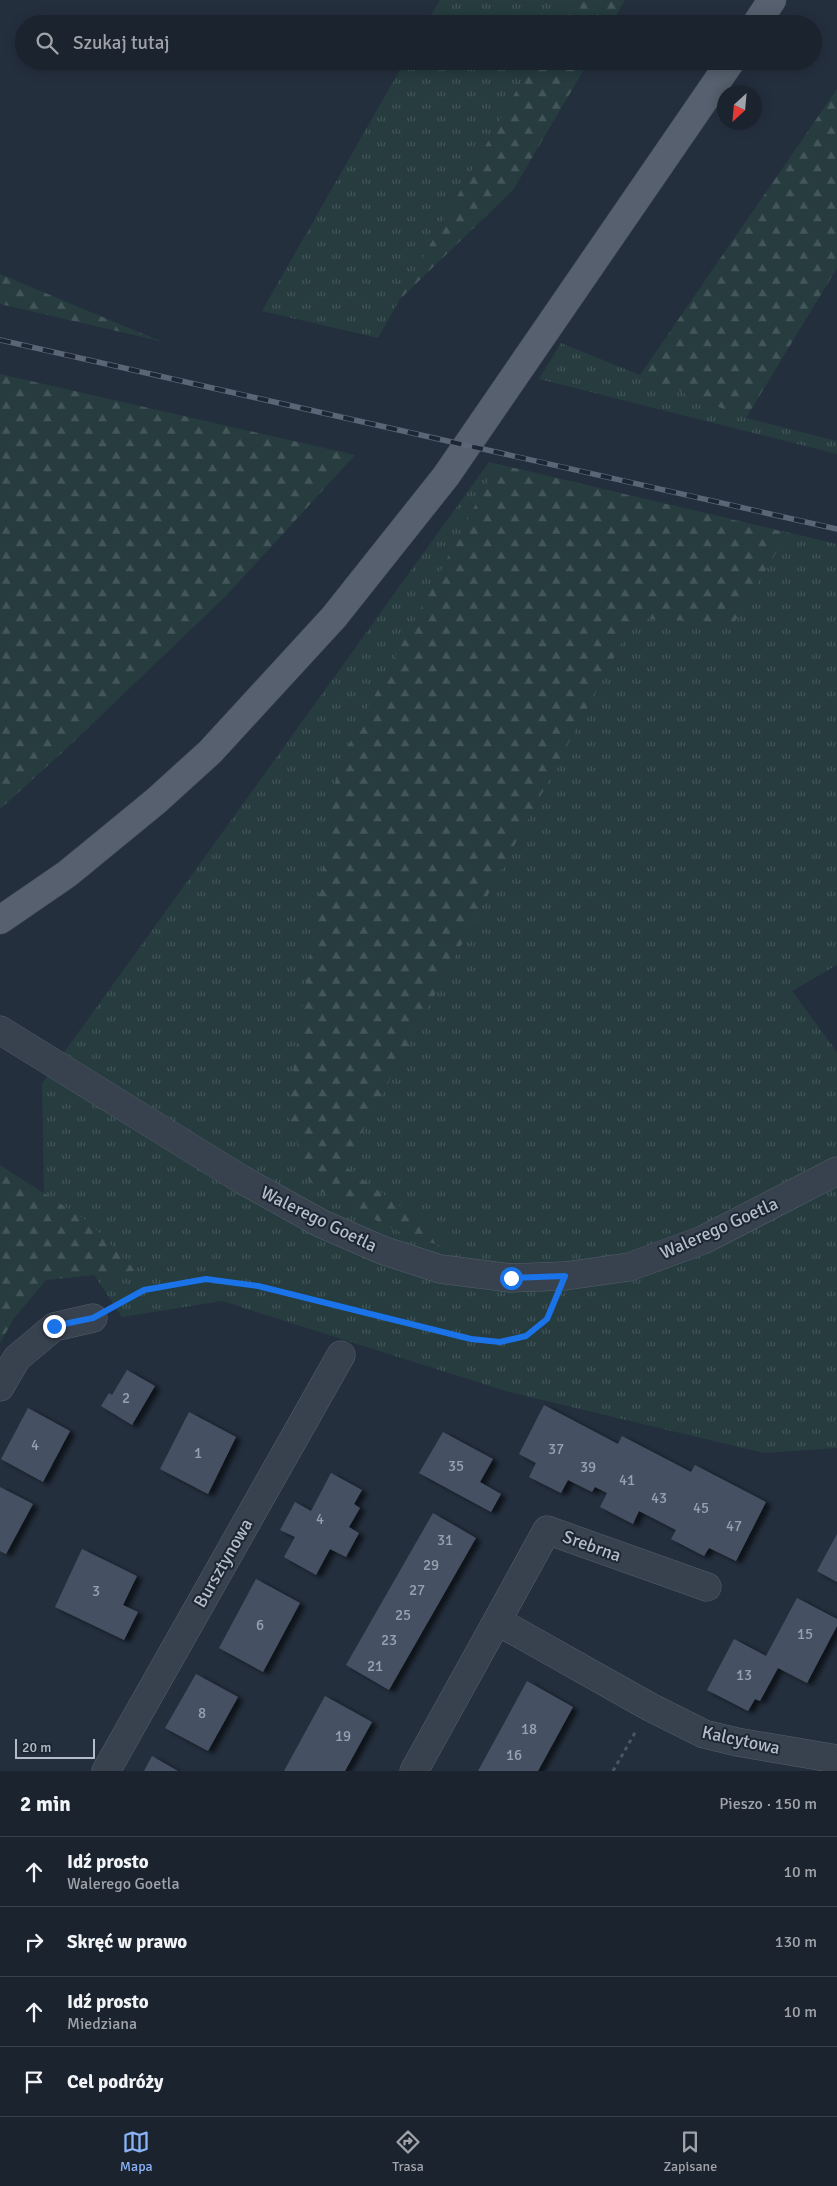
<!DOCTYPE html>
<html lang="pl">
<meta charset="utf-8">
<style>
:root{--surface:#1b232e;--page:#282f3a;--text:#f1f3f6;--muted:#a0a4aa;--line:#39404a;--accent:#8ab4f8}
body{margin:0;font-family:Signika,sans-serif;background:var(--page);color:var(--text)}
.compass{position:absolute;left:717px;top:85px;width:45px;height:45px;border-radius:50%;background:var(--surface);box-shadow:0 2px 12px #0003;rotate:206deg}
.scale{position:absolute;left:15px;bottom:12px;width:80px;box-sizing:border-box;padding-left:5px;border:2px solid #b4bcc9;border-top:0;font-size:14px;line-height:18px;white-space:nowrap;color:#b4bcc9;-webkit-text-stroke:4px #1d2633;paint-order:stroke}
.stop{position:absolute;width:15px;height:15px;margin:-11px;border:4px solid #1a73e8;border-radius:50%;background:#fff}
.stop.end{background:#1a73e8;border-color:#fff;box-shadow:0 1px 5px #0008}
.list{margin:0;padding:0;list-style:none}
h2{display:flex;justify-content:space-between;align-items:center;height:65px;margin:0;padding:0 20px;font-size:21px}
h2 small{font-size:16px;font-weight:400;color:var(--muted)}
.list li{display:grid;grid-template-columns:32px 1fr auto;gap:15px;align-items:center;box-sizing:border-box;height:70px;padding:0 20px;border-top:1px solid var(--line)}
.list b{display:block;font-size:19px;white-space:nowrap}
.list p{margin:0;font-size:16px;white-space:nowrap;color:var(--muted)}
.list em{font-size:16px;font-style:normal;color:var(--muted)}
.icon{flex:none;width:28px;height:28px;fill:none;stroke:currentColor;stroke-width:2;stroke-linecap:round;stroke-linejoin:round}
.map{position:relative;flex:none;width:837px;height:1771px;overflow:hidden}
.search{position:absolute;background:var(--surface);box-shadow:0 2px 12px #0003;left:15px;right:15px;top:15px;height:55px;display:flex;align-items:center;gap:12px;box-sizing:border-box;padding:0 18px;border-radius:28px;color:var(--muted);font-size:19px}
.sheet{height:345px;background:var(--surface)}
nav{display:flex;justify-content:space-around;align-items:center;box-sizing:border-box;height:70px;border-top:1px solid var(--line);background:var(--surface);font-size:14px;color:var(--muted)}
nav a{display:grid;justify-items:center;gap:2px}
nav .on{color:var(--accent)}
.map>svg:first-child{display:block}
.grass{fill:url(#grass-tufts)}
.forest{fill:url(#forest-firs)}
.building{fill:#455162;filter:url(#shadow)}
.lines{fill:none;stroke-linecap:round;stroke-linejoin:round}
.minor-casing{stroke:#565f6c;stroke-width:29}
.major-casing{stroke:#414a57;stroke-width:29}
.path{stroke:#44595c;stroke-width:3;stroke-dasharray:4 4;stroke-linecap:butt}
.minor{stroke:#38414e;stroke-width:28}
.major{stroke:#56606e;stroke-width:28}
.rail-casing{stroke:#5a6575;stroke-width:5.5}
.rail{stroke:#1d2633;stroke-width:4;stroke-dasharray:11;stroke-linecap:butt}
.route{stroke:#1a73e8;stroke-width:6}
.labels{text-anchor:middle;stroke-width:4;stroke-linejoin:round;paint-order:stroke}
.number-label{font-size:15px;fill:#98a1af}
.street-label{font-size:18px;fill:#b4bcc9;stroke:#1d2633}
</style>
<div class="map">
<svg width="837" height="1771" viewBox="0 0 837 1771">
<defs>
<pattern id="grass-tufts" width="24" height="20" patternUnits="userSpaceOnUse" patternTransform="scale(1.25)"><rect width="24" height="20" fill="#263c3f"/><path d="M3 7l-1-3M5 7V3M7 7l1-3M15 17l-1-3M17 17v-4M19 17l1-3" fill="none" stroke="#435659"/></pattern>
<pattern id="forest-firs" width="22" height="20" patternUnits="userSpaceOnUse" patternTransform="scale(1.25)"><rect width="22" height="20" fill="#263c3f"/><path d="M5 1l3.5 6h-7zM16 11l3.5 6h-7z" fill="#435659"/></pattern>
<filter id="shadow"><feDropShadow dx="5.5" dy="3" stdDeviation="2.5" flood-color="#0009"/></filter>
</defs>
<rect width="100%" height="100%" fill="#242f3e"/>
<g class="grass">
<path d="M440,0H567L554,24H426Z"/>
<path d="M405,61H533L378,338L262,311Z"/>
<path d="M561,343L746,418L837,441V454L539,379Z"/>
<path d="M489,462L837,544V965L792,991L837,1052V1448L764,1453L509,1392L222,1301L122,1317L44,1199L42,1083Z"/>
</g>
<g class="forest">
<path d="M567,0H625L611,24H554Z"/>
<path d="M533,61H589L513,190L399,300Z"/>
<path d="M837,89V268L746,418L640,375Z"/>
<path d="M0,274L160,341L0,304Z"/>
<path d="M0,374L355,455L226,596L67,748L0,809Z"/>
<path d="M497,464L788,533L734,623L635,618L344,1166L466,1254L402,1233L327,1196L309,1181L287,1112L338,765Z"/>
<path d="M0,1165L89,1222L136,1271L46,1280L14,1318L0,1343Z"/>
</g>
<g class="building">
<path d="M127,1370L155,1386L132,1425L101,1406L109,1393L112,1395Z"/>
<path d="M544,1405L618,1444L622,1436L691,1472L695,1465L766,1502L736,1561L709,1548L704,1556L671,1539L676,1530L639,1511L633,1524L600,1507L607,1493L595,1487L592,1492L568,1480L561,1493L529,1477L536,1463L519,1454Z"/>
<path d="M28,1408L70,1431L43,1482L1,1459Z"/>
<path d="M189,1412L236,1437L208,1494L160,1469Z"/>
<path d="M443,1432L493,1459L480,1482L501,1494L491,1512L419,1473Z"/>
<path d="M331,1473L362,1490L354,1504L360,1508L349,1527L359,1533L346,1557L330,1549L316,1575L284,1557L295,1537L280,1530L295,1502L311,1511Z"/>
<path d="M0,1487L33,1504L6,1554L0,1551Z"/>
<path d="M433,1513L476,1538L389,1690L346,1665Z"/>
<path d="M837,1534V1582L817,1571Z"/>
<path d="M82,1549L137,1576L123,1605L138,1612L124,1640L55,1607Z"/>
<path d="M256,1579L300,1603L263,1672L219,1648Z"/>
<path d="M797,1598L837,1619V1626L807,1683L778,1668L760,1701L755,1699L748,1711L707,1690L734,1639L766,1656Z"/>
<path d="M196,1674L238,1697L208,1751L165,1728Z"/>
<path d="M527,1681L573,1707L538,1771H478Z"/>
<path d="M325,1696L372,1722L345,1771H284Z"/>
<path d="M152,1756L178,1771H144Z"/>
</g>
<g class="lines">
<defs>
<g id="minor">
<path d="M0,1030L241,1179L320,1223L382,1250L440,1269L511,1278L565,1276L629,1267L703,1240L837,1171"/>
<path d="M0,1387L17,1358L54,1327L93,1318"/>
<path d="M497,1621L547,1530L707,1587"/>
<path d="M106,1771L341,1355"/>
<path d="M414,1771L497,1621L650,1707L704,1734L737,1742L837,1759"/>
</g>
<g id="major">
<path d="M756,24L772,0"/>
<path d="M0,920L67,874L156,801L210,752L334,617L446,476L731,61"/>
</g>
</defs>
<use href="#minor" class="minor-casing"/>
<use href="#major" class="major-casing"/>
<g class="path">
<path d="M116,1305L144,1290L206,1279L258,1286L471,1339L500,1342L526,1336L547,1319L553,1304"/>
<path d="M613,1771L636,1731"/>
</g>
<use href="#minor" class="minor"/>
<use href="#major" class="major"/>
<defs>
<path id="rail" d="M0,340L837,529"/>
</defs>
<use href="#rail" class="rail-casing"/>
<use href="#rail" class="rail"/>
</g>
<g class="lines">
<path class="route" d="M54,1326L93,1318L144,1290L206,1279L258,1286L471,1339L500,1342L526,1336L547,1319L565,1276L511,1278"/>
</g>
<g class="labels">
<g class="number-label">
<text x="126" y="1403">2</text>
<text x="35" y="1450">4</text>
<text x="556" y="1454">37</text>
<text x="198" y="1458">1</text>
<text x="456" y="1471">35</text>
<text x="588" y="1472">39</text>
<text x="627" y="1485">41</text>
<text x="659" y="1503">43</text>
<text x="701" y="1513">45</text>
<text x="320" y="1524">4</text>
<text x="734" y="1531">47</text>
<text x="445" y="1545">31</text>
<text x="431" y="1570">29</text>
<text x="417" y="1595">27</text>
<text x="96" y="1596">3</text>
<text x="403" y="1620">25</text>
<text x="260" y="1630">6</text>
<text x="805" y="1639">15</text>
<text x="389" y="1645">23</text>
<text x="375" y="1671">21</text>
<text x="744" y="1680">13</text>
<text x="202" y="1718">8</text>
<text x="529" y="1734">18</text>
<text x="343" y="1741">19</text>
<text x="514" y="1760">16</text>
</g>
<g class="street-label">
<text transform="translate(319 1219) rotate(26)" y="6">Walerego Goetla</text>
<text transform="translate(719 1228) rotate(-24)" y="6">Walerego Goetla</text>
<text transform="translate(592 1546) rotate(20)" y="6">Srebrna</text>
<text transform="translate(223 1563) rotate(-60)" y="6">Bursztynowa</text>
<text transform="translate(741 1740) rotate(12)" y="6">Kalcytowa</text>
</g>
</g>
</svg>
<svg class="compass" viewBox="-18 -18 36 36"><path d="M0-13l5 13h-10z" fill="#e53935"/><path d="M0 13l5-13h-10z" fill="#a0a4aa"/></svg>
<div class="scale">20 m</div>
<div class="stop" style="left:511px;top:1278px"></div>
<div class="stop end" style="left:54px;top:1326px"></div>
<div class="search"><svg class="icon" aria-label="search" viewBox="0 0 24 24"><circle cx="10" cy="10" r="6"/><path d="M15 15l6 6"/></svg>Szukaj tutaj</div>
</div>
<section class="sheet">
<h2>2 min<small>Pieszo · 150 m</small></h2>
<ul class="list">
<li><svg class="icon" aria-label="ahead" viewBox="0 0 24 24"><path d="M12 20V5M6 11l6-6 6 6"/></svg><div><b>Idź prosto</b><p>Walerego Goetla</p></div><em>10 m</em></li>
<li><svg class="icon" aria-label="right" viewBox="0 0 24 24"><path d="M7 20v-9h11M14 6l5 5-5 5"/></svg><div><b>Skręć w prawo</b></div><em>130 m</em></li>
<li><svg class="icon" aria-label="ahead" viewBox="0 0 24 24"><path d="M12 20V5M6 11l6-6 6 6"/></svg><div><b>Idź prosto</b><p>Miedziana</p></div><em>10 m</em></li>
<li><svg class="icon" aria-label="arrive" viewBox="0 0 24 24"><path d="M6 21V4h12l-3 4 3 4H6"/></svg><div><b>Cel podróży</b></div></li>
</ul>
</section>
<nav>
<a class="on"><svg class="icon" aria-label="map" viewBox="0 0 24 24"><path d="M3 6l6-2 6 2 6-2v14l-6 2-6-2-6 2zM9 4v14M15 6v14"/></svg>Mapa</a>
<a><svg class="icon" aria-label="directions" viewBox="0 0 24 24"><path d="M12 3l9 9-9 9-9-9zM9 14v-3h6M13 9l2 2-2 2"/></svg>Trasa</a>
<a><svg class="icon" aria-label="saved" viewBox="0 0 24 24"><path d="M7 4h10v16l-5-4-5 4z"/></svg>Zapisane</a>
</nav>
